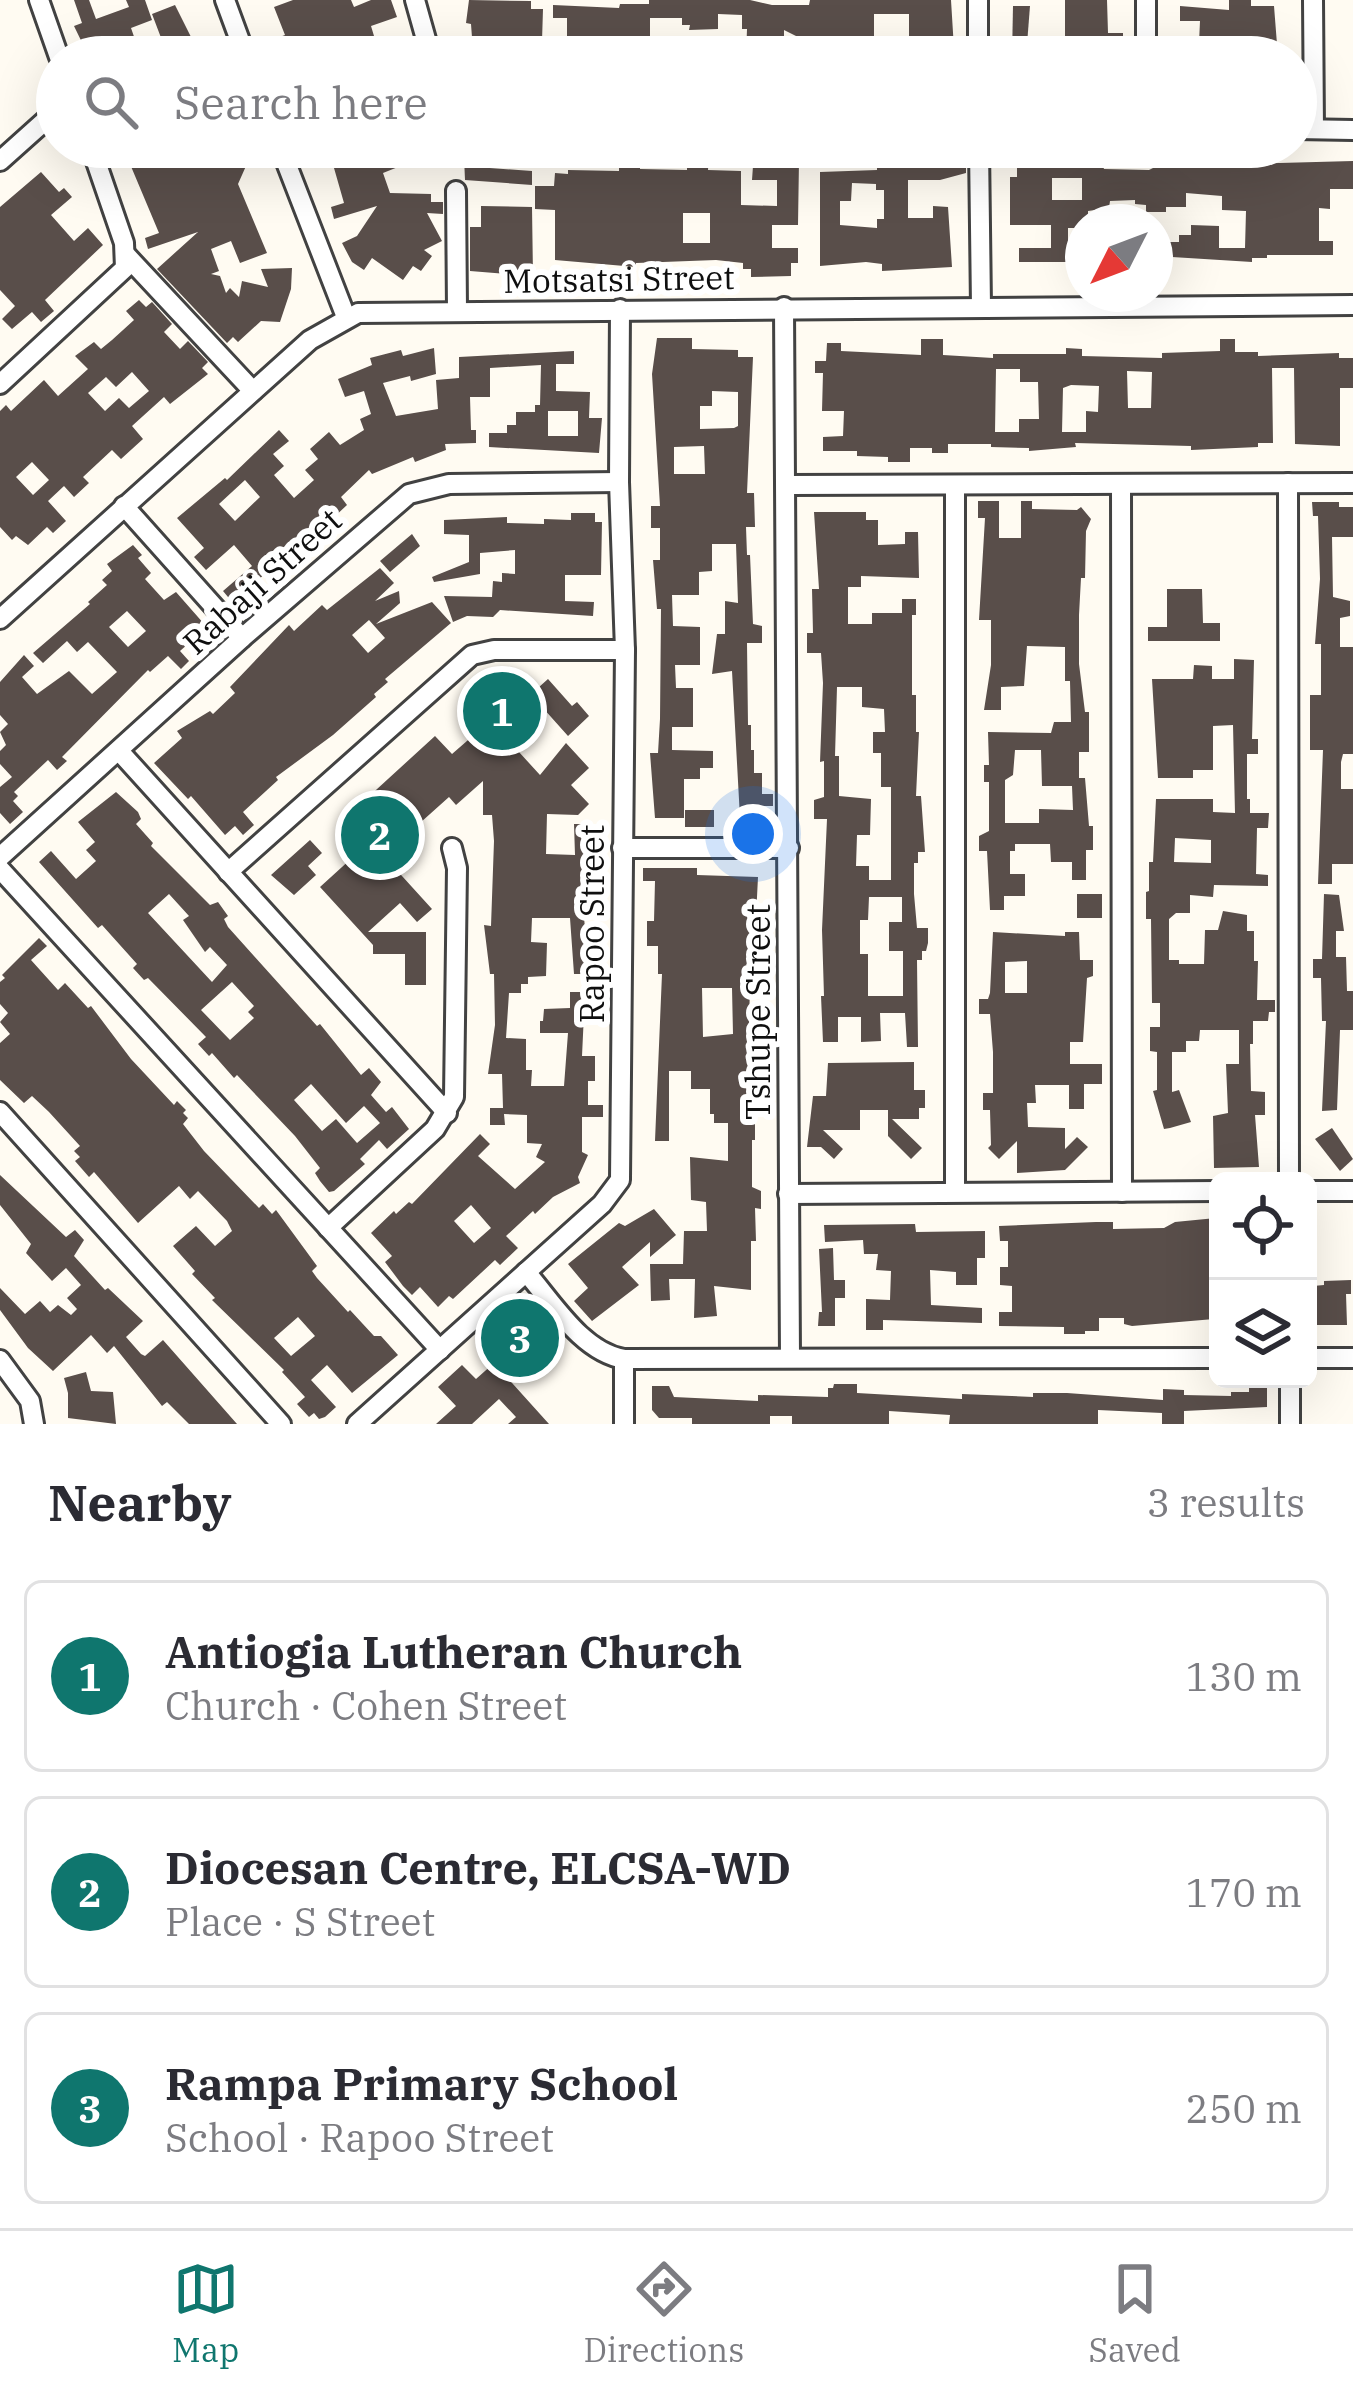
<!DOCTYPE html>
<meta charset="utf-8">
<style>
:root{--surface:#fff;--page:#f7f7f7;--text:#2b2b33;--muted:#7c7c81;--line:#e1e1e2;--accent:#0f766e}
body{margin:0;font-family:"IBM Plex Serif",serif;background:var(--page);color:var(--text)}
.controls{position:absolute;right:36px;bottom:36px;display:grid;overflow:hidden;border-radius:18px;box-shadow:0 12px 48px #0002}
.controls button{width:108px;height:108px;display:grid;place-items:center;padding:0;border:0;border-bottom:3px solid var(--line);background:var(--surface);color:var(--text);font:60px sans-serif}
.compass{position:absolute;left:1065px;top:204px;width:108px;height:108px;border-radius:50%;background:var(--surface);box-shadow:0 12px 48px #0002;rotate:228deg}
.you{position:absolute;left:753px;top:834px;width:42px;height:42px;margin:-30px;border:9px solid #fff;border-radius:50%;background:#1a73e8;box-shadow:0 0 0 18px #1a73e833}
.badge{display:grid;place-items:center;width:78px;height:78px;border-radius:50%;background:var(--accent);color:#fff;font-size:39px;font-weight:700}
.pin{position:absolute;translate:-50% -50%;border:6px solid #fff;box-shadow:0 3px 12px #0006}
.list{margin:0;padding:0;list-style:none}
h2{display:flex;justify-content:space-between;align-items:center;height:156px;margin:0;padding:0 48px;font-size:51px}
h2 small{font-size:39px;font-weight:400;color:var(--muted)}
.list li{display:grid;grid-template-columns:78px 1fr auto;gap:36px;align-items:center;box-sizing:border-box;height:192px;margin:0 24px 24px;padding:0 24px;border:3px solid var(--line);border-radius:18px}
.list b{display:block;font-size:45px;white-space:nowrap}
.list p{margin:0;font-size:39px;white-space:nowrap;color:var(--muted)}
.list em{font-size:39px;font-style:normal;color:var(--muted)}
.icon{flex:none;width:66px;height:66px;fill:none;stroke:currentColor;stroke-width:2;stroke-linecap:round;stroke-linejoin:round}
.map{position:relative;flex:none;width:1353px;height:1424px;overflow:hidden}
.search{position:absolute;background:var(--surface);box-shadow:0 12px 48px #0002;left:36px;right:36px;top:36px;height:132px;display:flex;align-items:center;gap:30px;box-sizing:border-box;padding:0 42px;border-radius:66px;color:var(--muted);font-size:45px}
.sheet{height:804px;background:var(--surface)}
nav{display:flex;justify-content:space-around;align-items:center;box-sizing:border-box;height:168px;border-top:3px solid var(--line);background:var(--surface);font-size:33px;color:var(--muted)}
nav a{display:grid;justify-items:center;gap:6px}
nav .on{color:var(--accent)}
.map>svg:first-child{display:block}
.building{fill:#594e4a;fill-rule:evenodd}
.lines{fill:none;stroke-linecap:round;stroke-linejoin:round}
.minor-casing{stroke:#424242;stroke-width:24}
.minor{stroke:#fff;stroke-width:18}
.labels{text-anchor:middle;stroke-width:12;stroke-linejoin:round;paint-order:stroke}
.street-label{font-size:33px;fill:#0f0f0f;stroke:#fff}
</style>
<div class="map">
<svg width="1353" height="1424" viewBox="0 0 1353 1424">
<rect width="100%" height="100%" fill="#fffbf2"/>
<g class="building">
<path d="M74,0H89L96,19L129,7L126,0H145L152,20L131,28L139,51L163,43L152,14L175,5L193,41L185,44L188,54L179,57H89L74,26L82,23Z"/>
<path d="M293,0H351L354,7L371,0H391L397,17L371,26L377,46L352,54L349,44L315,57H284L277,38L285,35L274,7Z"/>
<path d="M469,0L531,1V9H543L542,41L534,40V47H520V57H493L492,49L473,51L471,24L466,23Z"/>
<path d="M649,0H750L772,5H809L810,0H951L954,49L952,57H926L927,38H909V14H874V37H862V49L816,46L784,30V57H746L747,29H742V15L718,14V29L689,30L690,25H682V18H650V42H664V57H644V46H634V36H599L598,48L567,47V18H553V5L619,8L620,4H649Z"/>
<path d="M1065,0H1107L1108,33H1123V52L1119,57H1065Z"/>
<path d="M1229,0H1251V6H1274L1278,57H1263V51H1239V57H1177V43H1199L1200,21H1180V6L1229,10Z"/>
<path d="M1013,6H1030L1026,57H1012Z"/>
<path d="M128,147H238L246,166L238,184L267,253L240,263L231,241L211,249L219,271L211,274L220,276L226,293L230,288L239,297L242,281L268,287L261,269L292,268L291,289L280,322L261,321L238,342L233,337L227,343L157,269L198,232L148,249L145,238L159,233L130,164L134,162Z"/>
<path d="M328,147H373L376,155L402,147L408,163L383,173L390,193L431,194V202H443V214L427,213L442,241L424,250L432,256L421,271L413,266L403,280L372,258L364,270L352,262L342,243L357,236L377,206L334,219L331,207L344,203Z"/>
<path d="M687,151H709L708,170L741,171V205L777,206V180H752L753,166H779L782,155H796L799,160L798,225H772V248H798V263H791V276L751,277V269H743V263L716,260L636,263V267L555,260V210L535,209V186H554L555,173L568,174V170L619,171V154H640V169L687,170ZM683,213H710V243H683Z"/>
<path d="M1153,156H1169L1172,166L1353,161V189H1330V209L1319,208V241H1333V255H1267V258H1252V262L1156,256V242H1179V235H1191V225L1219,226V248H1245L1246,211L1222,210V196L1186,193V207H1166V212H1146V205L1135,204V200L1110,201L1109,208L1088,211V222H1083V228H1068V262H1019V248H1051V225H1010V177H1017V161L1079,163V158H1100L1104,169L1149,170L1153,168ZM1052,178H1082V200H1052Z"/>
<path d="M464,157H476V167L532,171V185L465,180Z"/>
<path d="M877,165L966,167V173L940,180H908V218H933V206L948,207L952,267L882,271V264L866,262L820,266V172L877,170ZM852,183L876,184V190H884V219H877V228L840,225V201H851Z"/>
<path d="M41,172L59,192L64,188L72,197L51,215L74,241L88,228L103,245L45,300L54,311L41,322L32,312L12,329L2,319L15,306L0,290V207Z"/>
<path d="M481,206L532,207L533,276L470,271V227H481Z"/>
<path d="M139,300L146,307L152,302L172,324L164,332L180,349L188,341L208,362L202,368L208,374L170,404L164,397L132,426L143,439L121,459L112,450L83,477L89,483L74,497L64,486L48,501L66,521L53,533L47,527L28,545L16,536L12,540L0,527V411L6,405L11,411L44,380L58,396L88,369L75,356L94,342L101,349L112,340L134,320L126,311ZM132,372L149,391L129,408L119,398L105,411L88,393L106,377L116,387ZM32,462L49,480L33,495L16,477Z"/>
<path d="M657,338H692V349L738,350V357H753L747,493H754L755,527H746L747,555H750L753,624L762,626V643H747L748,725H751V750H754V773H762V794H773V806H755V818H740L732,671L712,674L717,634H725V601L738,603L736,544H712V571L699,572V595H672L673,626L700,627V665H675L676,688H693V727H672V750L713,751V768H700V779H684V818H655L650,753H658L660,719L661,609H657L653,560H660V528H651V506H660L652,374ZM712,391L738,392V426L734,428L700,429V406H712ZM704,446L705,474H674V447Z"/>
<path d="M921,339H943V355L993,358V354H1066V348L1082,349V356L1162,358V353L1220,351V339H1235V352H1258V356L1339,353V358H1353V388H1340V446L1295,444L1294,368H1272L1273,443H1258V447L1191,450V446L1075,443L1076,447L1029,451V448L991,447V444H948V453H932V448H910V462H888V457L857,456V451H823V437L843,436L844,411H822L823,373H815V361H826L827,343H841V351L921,355ZM996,369H1020V382H1038L1039,419H1019V432H995ZM1127,371L1152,372L1151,408H1128ZM1071,385L1099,386L1098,412L1086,411V432H1062L1063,388Z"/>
<path d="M434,348L436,374L411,381L410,376L383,383L396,416L438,409L436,380L459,378V357L574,351V364H556V391L590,392L589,418H602L599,453L489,447V433H507V425H516V412H535V405H540L541,365L490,368V397H470L471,430H476V443L445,444L446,450L415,462L413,457L372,474L369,470L341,497L347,505L332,519L338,526L315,549L310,543L272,574L269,570L233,603L223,591L252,566L234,545L206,570L194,557L204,548L177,518L225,478L227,480L279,430L289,441L273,454L284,466L274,475L294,498L314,480L305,470L318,459L310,449L329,432L340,445L364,430L360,419L371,414L364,391L345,397L338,379L372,365L370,358L401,350L403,356ZM548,411H578V436H548ZM245,480L260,497L235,521L219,504Z"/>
<path d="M978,501H999V538H1021V501H1032V509L1077,510L1081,507L1091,519L1086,531L1085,578H1081L1079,615V664L1085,712H1089V752H1079V778H1085L1089,826H1093V850H1086V880H1072V862H1051L1050,844H1015V851H1010V874H1025V896H1004V910H990L987,851H979V836L989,831V782H984V765H989L988,732L1051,733L1054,722H1071L1070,681H1065V647L1027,646L1024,686L1001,687V710H984L991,665V620H979L985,518H978ZM1015,750H1041L1042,786H1072L1073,810L1039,809V823H1005V780L1013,775Z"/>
<path d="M1312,502H1339V507H1353V537H1332L1333,597L1350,601V616L1340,618V647H1353V754H1343L1341,762V789H1353V864H1332V884H1318L1323,750H1310V695H1321V644H1315L1320,579L1318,516H1313Z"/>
<path d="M814,512H866V520H878V545L905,544V532H918L919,578L861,576V587H848V624H872V613H902V599H916V615H912V695H916V732H919L916,796H921L925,852H918V863H914V894L917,928H928V943L926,951H922V960H917L918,1047H907L905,1013H880L881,1041L861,1042V1017H838V1042H823L821,996H824L822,930L827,819H814V800L824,797V761L820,762L823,683L821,653H807V633H813L812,589H819ZM837,687H862V707L884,709L885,732H873V753H881V787H891V880H869V866H856L857,835H870L871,799L839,796V756H835ZM869,897H902V922H889V951H903V996H868V954H860V920H868Z"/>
<path d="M571,513H595V522H602L601,575H565V601L594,602L593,616L500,610L493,617L467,616L453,622L444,596L492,597L493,581L502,582V573L515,574V550L480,553V574L434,582L432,577L469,562V535L444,534V520L507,517V523L544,524V519L571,520Z"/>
<path d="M412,534L420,546L390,572L380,561Z"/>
<path d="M133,545L142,555L138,558L151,573L145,579L164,600L176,592L212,633L204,641L198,635L180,651L189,661L181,669L168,656L150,672L148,670L62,757L67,761L57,770L48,760L14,792L18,796L13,801L23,812L10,824L0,813V787L12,777L0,764V751L6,745L0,732L8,724L0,715V682L24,655L34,666L22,677L37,694L69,671L92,694L117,672L88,642L77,652L67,641L43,663L33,653L90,604L88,602L107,585L102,580L112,571L107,564ZM127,611L146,631L128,647L109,627Z"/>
<path d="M380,568L394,583L375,601L399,591L400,603L376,624L432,602L451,623L385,679L388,682L374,694L376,697L333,735L276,777L278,780L243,812L254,825L243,835L235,826L225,835L191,796L188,799L154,763L182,738L177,731L210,711L213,714L235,693L230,687L289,625L294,631L322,605L327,610ZM369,620L385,638L368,653L352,635Z"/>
<path d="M1167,589H1202L1203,623H1220V641H1148V627H1167Z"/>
<path d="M1234,659L1254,660L1252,739H1258V754H1247V799H1250V813H1269L1268,828H1257L1256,874L1268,875V886L1214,885L1213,897L1190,895V913H1176L1169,919V960H1179V964H1204L1205,930H1218L1223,911L1247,915V931H1254V961H1258L1257,1000H1275V1012H1269L1268,1021H1253V1044H1250L1251,1091L1265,1092V1115H1255L1259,1167L1214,1168L1213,1116L1228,1113L1226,1064H1239V1030H1200L1199,1041H1186V1052H1172V1092L1179,1090L1191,1122L1170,1128L1164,1129L1153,1091L1157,1090V1052L1150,1051V1027H1160V1003H1152L1151,919H1146V892L1149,891V862H1153L1156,799H1213V812L1235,813L1233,725L1213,726V770H1193V778H1158L1152,679H1193L1194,665L1212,666V679H1234ZM1175,838L1211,840V863L1174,862Z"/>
<path d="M548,679L572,706L577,702L589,716L568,736L543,708L508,740L540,775L566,743L589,768L571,785L589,804L578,815L547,814L546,854L575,855L574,824H589V857H596V870H591V883H581L589,974H574L570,918H532L531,942L547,943L546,976L528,977V984H521V993H509L506,1038L526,1039V1070H532L531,1086H564L568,1033H540V1021H543L544,1009L570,1008V992H585L582,1056H595V1081H588V1105H603V1117H582V1152L588,1155L578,1177L580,1183L553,1197L535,1214L533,1211L506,1236L518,1248L500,1265L495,1260L453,1299L449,1296L438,1307L420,1287L412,1295L403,1286L385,1262L392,1256L371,1233L394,1211L396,1214L409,1202L412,1204L480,1134L490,1144L478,1156L515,1189L545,1162L536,1157L542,1144L527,1143V1115L504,1114L505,1125H490V1108H503L502,1074H488L495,1025L494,974H490L484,925L491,926L494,841L492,815H483V781L456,805L449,797L392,848V865L432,909L417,922L400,903L368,932H426V985H405V954H373V945L320,887L364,847L341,822L435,736L452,754L475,734L459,716L498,681L519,705ZM471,1205L491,1228L474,1243L454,1221Z"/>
<path d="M116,792L138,812L141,819L136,824L153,843L151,846L210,905L218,902L228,916L224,919L228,927L317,1026L320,1024L361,1075L369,1068L381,1082L371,1095L386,1112L392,1107L409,1129L387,1149L379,1140L360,1159L365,1164L334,1191L329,1192L320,1181L315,1173L320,1168L295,1136L237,1075L234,1078L212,1053L209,1056L198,1044L206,1037L148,978L144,980L133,968L137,964L102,925L98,928L39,862L51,851L76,879L96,861L86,850L95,842L78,822ZM169,894L189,916L183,920L205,952L210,947L227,965L212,982L148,913ZM232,982L254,1006L248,1012L254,1018L230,1040L201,1010ZM311,1084L346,1123L364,1106L380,1123L357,1143L336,1119L322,1131L294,1100Z"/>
<rect x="685" y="810" width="29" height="17"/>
<path d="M310,840L322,853L308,866L316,875L294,895L271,875Z"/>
<path d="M643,868H697V875L758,877L755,937H751L748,1073H756V1080L771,1082V1113L755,1114V1140H752V1187L761,1191V1209L755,1208L756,1241H751V1290L714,1286L717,1316L694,1318L695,1279H669L670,1300L651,1301L650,1264H683L684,1231H707L706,1202L691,1200L690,1157L728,1161V1123H714V1114H710V1089H691V1071H669V1141H655L662,974H658V946H647V921H654L655,881H643ZM702,988H732L733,1034L703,1037Z"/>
<rect x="1077" y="894" width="25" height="24"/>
<path d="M1324,894L1339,895L1344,931H1336V957H1346L1347,991H1353V1030H1340L1337,1110L1322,1111L1326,1021H1322L1321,978H1313V959H1322Z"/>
<path d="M993,932L1065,936V932H1079L1080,960H1093V976L1087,978L1083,1042H1070V1064H1102V1084H1084V1109H1069V1085H1035L1036,1103H1027L1028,1127L1065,1128V1149L1077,1137L1088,1147L1065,1170L1017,1173V1141L999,1159L988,1148L991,1145L990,1110H983V1093H993V1052L990,1014H979V999H988L990,993ZM1027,961V993H1005V962Z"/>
<path d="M39,938L47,946L31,960L58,990L65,983L88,1008L91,1006L131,1059L174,1105L177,1101L186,1110L183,1113L188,1118L183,1124L204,1151L259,1208L263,1204L272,1214L276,1210L317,1266L312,1271L317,1278L348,1312L350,1310L374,1336H381L398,1355L352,1393L327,1365L311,1380L336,1407L325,1417L319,1419L314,1413L309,1417L297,1404L305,1397L282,1372L284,1370L212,1300L215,1298L192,1274L195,1271L173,1246L196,1226L215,1246L232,1231L227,1221L198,1191L190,1199L179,1186L138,1223L94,1172L89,1177L75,1161L80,1157L74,1151L80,1146L49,1112L32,1096L24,1103L0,1080V1043L10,1034L0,1022L8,1013L0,1004V982L5,978L2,975ZM298,1317L315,1336L291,1356L274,1338Z"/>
<path d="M914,1062V1090H925V1108H919V1119H892L922,1148L911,1159L888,1136V1110H860V1130H823L843,1149L834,1159L821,1147H807L813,1096H826L828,1063Z"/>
<path d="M1332,1128L1353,1159L1340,1171L1315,1139Z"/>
<path d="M0,1175L66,1237L75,1230L84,1240L74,1256L105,1290L108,1288L143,1321L126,1337L141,1354L145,1356L163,1340L237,1424H189L167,1402L162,1406L114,1346L107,1353L91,1335L53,1371L28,1348L0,1310V1288L25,1314L40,1301L50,1312L58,1305L71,1315L77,1309L67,1298L81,1285L66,1268L52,1281L26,1253L31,1244L0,1205Z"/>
<path d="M654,1209L676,1235L650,1257V1242L622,1267L639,1285L592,1321L574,1301L588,1288L568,1264L619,1223L625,1226Z"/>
<path d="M1216,1218L1214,1319L1132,1326L1124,1324V1318H1099V1331H1085V1334H1064V1327L999,1326V1312H1012V1286L1000,1285V1267H1008V1241H1000L999,1226L1096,1222H1113V1229L1164,1228L1175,1222Z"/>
<path d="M915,1224L916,1232L985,1231V1258H977V1285H956V1272L930,1270L931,1305L982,1308V1323L883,1320V1330H866V1299L890,1300L891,1271L876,1270L878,1254H864L863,1240L825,1242L824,1225Z"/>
<path d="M833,1248L834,1280H845V1298H835V1326H818L819,1312H822L819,1249Z"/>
<path d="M1351,1280V1294H1346L1347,1325H1308V1311H1313V1286L1324,1285V1281Z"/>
<path d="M494,1363L549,1424H508L516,1417L499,1399L472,1424H436L456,1406L438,1387L462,1365L476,1379Z"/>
<path d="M86,1372L91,1391L113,1392L116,1424L68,1418V1393L64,1378Z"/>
<path d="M834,1384H857V1393L962,1399V1394L1033,1397V1393H1067L1163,1400V1389L1184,1390V1395L1231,1396V1392H1249V1386H1267V1407L1184,1411V1424H1162V1413L1098,1410V1424H949L950,1415L889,1411V1424H792V1416H770V1424H692V1418H659L652,1410V1386H669L674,1397L758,1401V1395L828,1397V1388H833Z"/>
</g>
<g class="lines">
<defs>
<g id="minor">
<path d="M39,0L59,57"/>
<path d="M225,0L246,57"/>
<path d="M415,0L431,57"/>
<path d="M978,0V57"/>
<path d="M1146,0V57"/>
<path d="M1313,0L1314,129"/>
<path d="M1296,129L1353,130"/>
<path d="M280,147L346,317"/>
<path d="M979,147L981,307"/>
<path d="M0,161L57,110"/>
<path d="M456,191L457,310"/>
<path d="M126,255L253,391"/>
<path d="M784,307L790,1358"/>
<path d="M0,384L125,268L124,243L91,147"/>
<path d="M1288,483L1289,1181"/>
<path d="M1121,484L1122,1192"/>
<path d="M788,485L1353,483"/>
<path d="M955,487V1191"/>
<path d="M124,506L242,638"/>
<path d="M0,619L310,340L358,313L1353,305"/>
<path d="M120,752L447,1113"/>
<path d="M622,848H789"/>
<path d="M0,857L242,638L409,494L449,484L619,482"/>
<path d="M0,869L440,1350"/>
<path d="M228,872L472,655L494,650H625"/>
<path d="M0,1112L281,1424"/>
<path d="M1308,1191H1353"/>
<path d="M788,1194L1218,1191"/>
<path d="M328,1228L435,1129L454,1097L457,868L452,848"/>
<path d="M526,1272C553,1303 582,1352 624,1359V1424"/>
<path d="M1308,1358H1353"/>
<path d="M624,1359L1218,1358"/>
<path d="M0,1360L30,1401L34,1424"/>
<path d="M357,1424L602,1204L620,1180L625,650L619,482L620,309"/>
<path d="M1290,1424V1379"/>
</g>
</defs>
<use href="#minor" class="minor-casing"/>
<use href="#minor" class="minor"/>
</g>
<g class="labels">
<g class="street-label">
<text transform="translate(619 279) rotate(-1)" y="12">Motsatsi Street</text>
<text transform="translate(262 581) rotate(-42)" y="12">Rabaji Street</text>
<text transform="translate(592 924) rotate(-90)" y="12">Rapoo Street</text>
<text transform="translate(758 1012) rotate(-90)" y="12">Tshupe Street</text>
</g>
</g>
</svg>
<div class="controls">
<button><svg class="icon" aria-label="locate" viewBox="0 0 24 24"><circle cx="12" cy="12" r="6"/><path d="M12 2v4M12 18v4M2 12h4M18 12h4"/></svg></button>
<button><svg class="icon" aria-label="layers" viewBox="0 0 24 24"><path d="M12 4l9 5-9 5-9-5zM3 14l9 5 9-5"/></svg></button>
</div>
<svg class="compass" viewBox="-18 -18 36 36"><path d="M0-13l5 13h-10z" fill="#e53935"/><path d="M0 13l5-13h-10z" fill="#7c7c81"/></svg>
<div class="you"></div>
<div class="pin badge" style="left:502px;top:711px">1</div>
<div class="pin badge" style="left:380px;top:835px">2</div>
<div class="pin badge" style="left:520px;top:1338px">3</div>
<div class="search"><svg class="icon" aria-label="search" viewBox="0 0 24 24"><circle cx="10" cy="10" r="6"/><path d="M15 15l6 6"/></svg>Search here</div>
</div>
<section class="sheet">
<h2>Nearby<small>3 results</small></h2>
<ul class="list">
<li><span class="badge">1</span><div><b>Antiogia Lutheran Church</b><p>Church · Cohen Street</p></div><em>130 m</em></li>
<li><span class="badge">2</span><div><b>Diocesan Centre, ELCSA-WD</b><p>Place · S Street</p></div><em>170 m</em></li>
<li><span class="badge">3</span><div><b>Rampa Primary School</b><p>School · Rapoo Street</p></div><em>250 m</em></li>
</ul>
</section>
<nav>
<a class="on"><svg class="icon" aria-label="map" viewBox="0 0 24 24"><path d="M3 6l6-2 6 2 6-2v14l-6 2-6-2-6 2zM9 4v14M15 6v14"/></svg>Map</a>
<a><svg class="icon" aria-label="directions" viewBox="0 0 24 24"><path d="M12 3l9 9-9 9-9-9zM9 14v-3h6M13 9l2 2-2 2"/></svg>Directions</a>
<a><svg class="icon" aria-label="saved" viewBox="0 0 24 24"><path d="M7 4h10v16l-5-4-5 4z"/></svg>Saved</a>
</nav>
